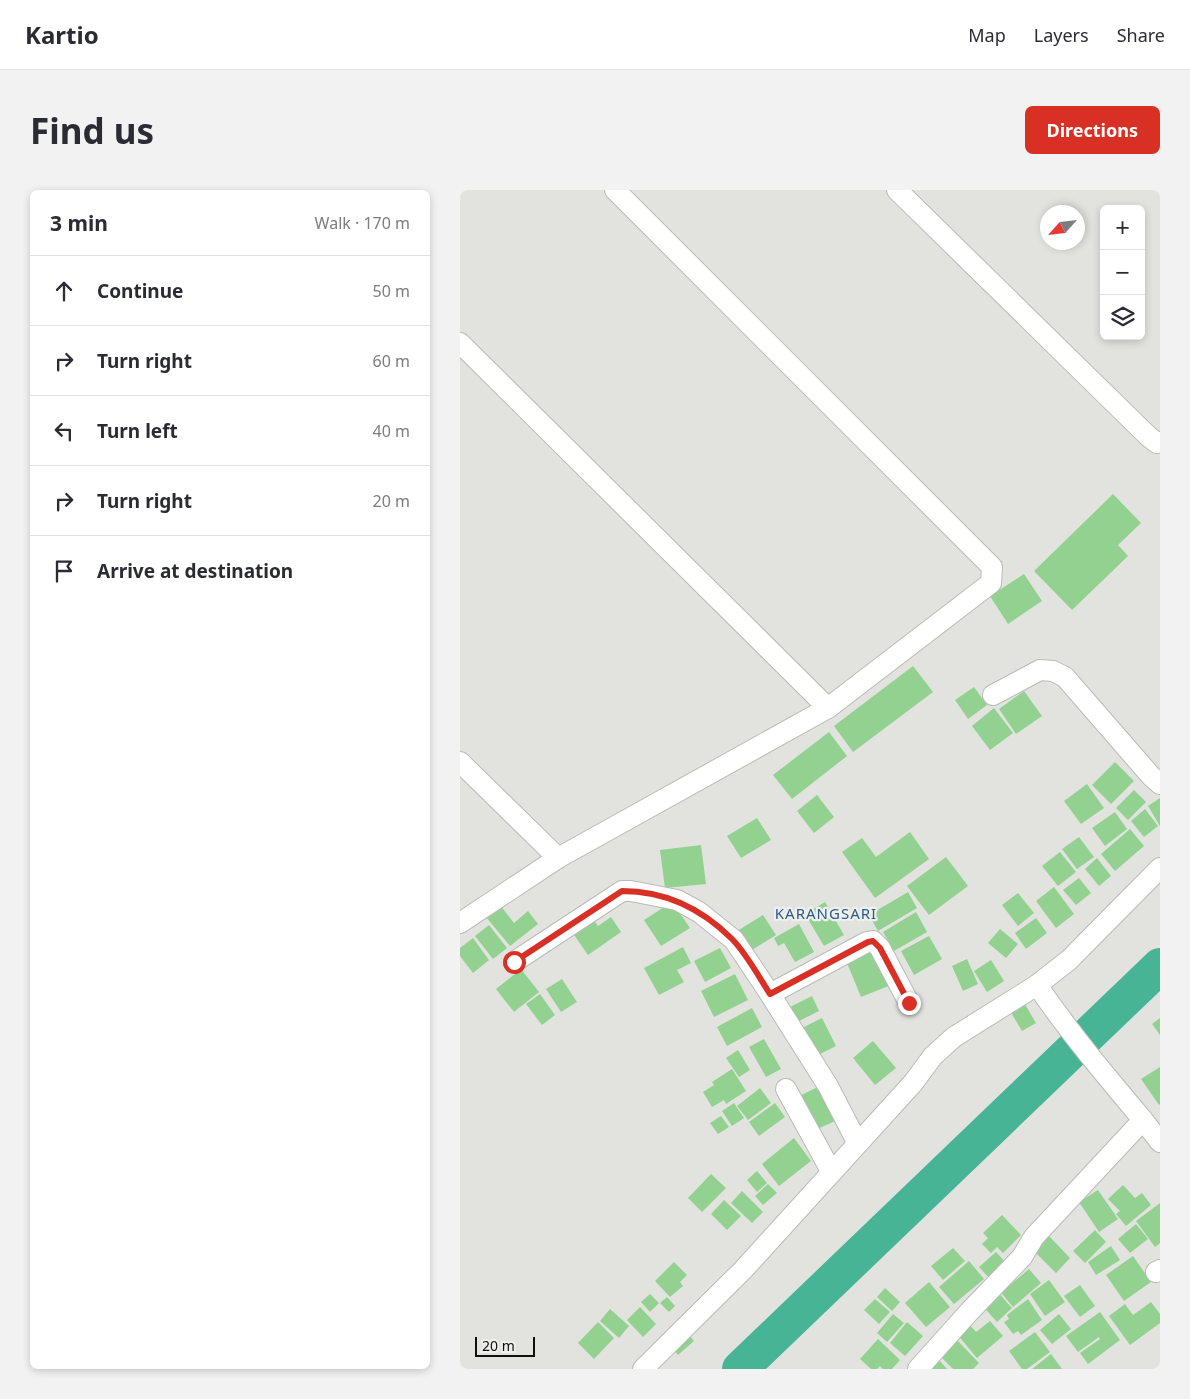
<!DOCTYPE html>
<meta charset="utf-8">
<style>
:root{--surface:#fff;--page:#f2f2f3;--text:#2b2b33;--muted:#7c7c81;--line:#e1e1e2;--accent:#d93025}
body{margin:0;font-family:"Noto Sans",sans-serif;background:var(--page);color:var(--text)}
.controls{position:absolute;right:15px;top:15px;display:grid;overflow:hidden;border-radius:8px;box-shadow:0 2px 8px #0003}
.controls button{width:45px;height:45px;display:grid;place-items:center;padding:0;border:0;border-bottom:1px solid var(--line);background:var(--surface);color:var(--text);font:25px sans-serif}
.compass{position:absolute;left:580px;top:15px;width:45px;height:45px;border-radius:50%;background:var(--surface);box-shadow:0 2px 8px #0003;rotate:243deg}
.scale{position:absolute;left:15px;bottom:12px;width:60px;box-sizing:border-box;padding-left:5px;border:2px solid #0f0f0e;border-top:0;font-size:14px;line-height:18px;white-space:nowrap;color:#0f0f0e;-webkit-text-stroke:4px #eff0ec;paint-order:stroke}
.stop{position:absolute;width:15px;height:15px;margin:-11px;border:4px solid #d93025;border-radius:50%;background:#fff}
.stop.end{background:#d93025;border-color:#fff;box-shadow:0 1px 5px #0008}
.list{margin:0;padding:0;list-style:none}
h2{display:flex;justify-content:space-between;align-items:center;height:65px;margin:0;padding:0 20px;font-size:21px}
h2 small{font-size:16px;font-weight:400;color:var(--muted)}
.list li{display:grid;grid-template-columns:32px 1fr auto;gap:15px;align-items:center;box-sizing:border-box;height:70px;padding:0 20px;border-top:1px solid var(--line)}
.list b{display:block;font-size:19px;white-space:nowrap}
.list em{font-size:16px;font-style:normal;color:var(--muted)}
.icon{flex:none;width:28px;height:28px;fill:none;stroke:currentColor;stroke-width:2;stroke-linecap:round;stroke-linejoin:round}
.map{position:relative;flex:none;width:700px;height:1179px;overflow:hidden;border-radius:8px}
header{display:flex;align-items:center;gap:30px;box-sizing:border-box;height:70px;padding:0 25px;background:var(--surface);border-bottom:1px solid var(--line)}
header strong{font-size:24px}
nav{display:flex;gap:28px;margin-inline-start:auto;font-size:18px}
.intro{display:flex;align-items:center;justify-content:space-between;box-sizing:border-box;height:120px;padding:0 30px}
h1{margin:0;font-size:35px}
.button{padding:12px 22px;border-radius:8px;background:var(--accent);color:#fff;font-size:18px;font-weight:700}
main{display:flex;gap:30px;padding:0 30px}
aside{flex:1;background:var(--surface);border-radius:8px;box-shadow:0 2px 8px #0003}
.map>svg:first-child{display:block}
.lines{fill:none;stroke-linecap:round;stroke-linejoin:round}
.river{stroke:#46b495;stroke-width:36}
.building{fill:#92d190}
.minor-casing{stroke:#babbb7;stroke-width:22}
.minor{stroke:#fff;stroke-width:20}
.route{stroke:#d93025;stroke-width:6}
.labels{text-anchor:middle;stroke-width:4.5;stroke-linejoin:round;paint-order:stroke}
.quarter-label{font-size:15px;letter-spacing:1px;fill:#2b598d;stroke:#eff0ec}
</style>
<header>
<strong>Kartio</strong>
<nav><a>Map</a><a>Layers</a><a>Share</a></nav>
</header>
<div class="intro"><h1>Find us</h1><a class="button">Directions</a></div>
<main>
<aside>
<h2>3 min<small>Walk · 170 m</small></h2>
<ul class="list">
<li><svg class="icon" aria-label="ahead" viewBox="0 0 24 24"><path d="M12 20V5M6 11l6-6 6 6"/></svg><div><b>Continue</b></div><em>50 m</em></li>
<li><svg class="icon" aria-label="right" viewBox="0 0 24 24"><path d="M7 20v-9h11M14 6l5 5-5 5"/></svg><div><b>Turn right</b></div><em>60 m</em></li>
<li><svg class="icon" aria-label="left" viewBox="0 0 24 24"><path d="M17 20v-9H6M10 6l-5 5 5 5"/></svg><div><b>Turn left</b></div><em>40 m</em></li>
<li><svg class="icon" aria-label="right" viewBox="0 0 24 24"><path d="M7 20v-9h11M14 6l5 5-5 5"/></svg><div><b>Turn right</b></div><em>20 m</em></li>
<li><svg class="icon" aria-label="arrive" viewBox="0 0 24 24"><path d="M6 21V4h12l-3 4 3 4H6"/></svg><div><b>Arrive at destination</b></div></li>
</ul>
</aside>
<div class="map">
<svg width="700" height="1179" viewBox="0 0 700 1179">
<rect width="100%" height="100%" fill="#e2e3df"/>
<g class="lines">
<path class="river" d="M280,1179L700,776"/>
</g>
<g class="building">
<path d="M653,304L681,333L658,355L668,366L612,420L574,381Z"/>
<path d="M564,384L582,411L548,434L530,406Z"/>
<path d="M453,476L473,502L393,562L374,536Z"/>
<path d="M514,497L527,515L508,529L495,510Z"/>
<path d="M564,501L582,526L556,544L539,519Z"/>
<path d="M534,518L553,543L530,560L512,536Z"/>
<path d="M369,542L387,566L332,609L313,585Z"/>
<path d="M655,572L674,591L651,614L632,595Z"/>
<path d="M627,594L644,618L621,634L604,611Z"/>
<path d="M674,600L686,612L668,630L656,618Z"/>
<path d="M357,605L374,627L354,643L337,621Z"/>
<path d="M700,608V636L688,616Z"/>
<path d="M685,619L698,636L684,647L671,631Z"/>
<path d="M655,622L667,639L645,656L632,638Z"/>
<path d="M297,628L311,650L281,668L267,646Z"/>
<path d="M670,639L684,656L655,681L641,664Z"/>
<path d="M450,642L469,669L415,708L382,662L402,648L416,667Z"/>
<path d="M619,647L634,667L617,679L602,659Z"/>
<path d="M241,655L246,694L205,698L200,660Z"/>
<path d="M600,662L616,682L598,696L582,676Z"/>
<path d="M486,667L508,696L469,725L447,696Z"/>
<path d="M637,668L651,686L639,696L625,679Z"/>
<path d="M619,688L631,703L616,715L603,700Z"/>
<path d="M594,697L614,724L596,738L576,711Z"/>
<path d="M448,702L457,718L418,741L409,725Z"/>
<path d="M558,703L574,723L558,736L542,715Z"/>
<path d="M212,712L230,738L201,756L184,730Z"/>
<path d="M365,712L384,745L364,756L345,724Z"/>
<path d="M40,715L54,733L68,721L78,734L50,756L26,727Z"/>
<path d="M456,722L467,742L434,761L423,742Z"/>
<path d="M130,725L138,736L151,727L161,742L128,765L110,739Z"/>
<path d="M303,725L316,745L287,763L274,743Z"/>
<path d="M576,728L587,743L566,759L555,743Z"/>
<path d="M339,734L354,762L335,772L324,753L318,756L314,748Z"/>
<path d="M29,735L47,758L33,769L15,746Z"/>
<path d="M540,739L558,754L546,768L528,753Z"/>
<path d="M469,746L482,769L454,785L441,761Z"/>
<path d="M13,748L29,770L13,783L0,766V758Z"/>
<path d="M414,756L431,795L401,807L385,768Z"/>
<path d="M223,757L231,773L217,780L224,792L199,805L184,778Z"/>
<path d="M260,758L271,778L245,792L234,771Z"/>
<path d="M507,769L518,794L503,801L492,776Z"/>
<path d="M531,770L544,791L527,802L514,781Z"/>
<path d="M61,779L79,802L54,822L36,799Z"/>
<path d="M275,784L288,810L254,827L241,801Z"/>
<path d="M102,789L117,812L101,822L86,799Z"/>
<path d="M80,804L95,825L82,835L66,814Z"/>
<path d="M352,806L359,821L335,833L328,818Z"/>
<path d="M563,811L576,833L562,841L549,819Z"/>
<path d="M292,818L302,837L267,856L257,837Z"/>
<path d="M362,828L376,856L354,867L340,839Z"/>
<path d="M700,828V845L692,834Z"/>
<path d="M304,849L321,879L306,887L289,857Z"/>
<path d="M413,851L436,878L415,895L393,868Z"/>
<path d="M278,860L290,880L279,887L266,868Z"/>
<path d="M700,877V914L699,915L681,889Z"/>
<path d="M272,879L286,901L266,914L264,910L252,917L243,902L254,895L252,892Z"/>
<path d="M358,897L375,931L353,941L337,907Z"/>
<path d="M300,898L311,913L288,930L277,916Z"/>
<path d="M274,913L284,928L272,936L262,921Z"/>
<path d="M315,913L325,927L299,946L289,932Z"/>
<path d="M261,926L269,937L258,944L250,933Z"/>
<path d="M334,948L351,971L319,996L302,974Z"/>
<path d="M297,981L307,993L297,1002L287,990Z"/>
<path d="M251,984L266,998L242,1022L228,1008Z"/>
<path d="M308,994L317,1003L303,1015L295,1006Z"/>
<path d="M663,995L675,1008L682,1003L691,1015L666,1036L656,1024L660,1021L648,1009Z"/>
<path d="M638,1000L658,1029L639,1042L619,1012Z"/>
<path d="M282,1001L303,1022L292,1033L271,1013Z"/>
<path d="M264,1010L281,1026L267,1040L251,1024Z"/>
<path d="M700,1013V1053L695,1057L676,1031Z"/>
<path d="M542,1025L561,1045L543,1063L537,1057L531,1063L522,1054L528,1048L523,1043Z"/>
<path d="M676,1034L688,1049L670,1063L658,1049Z"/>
<path d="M635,1040L646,1052L625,1073L613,1061Z"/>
<path d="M589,1046L610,1068L596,1083L574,1061Z"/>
<path d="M651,1056L660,1070L636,1085L628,1072Z"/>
<path d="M493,1058L505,1071L483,1090L471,1076Z"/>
<path d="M536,1062L548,1075L531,1090L519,1077Z"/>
<path d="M673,1066L691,1092L664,1111L646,1085Z"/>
<path d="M509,1071L524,1089L494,1114L479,1097Z"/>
<path d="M214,1072L227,1085L220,1092L223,1096L210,1107L195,1091Z"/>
<path d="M569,1079L581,1093L553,1117L538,1099L546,1092L549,1096Z"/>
<path d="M589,1090L605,1112L585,1126L570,1104Z"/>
<path d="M469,1092L490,1117L466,1137L445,1113Z"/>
<path d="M620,1095L635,1116L620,1127L604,1106Z"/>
<path d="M425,1098L440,1112L432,1121L417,1107Z"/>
<path d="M535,1099L552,1118L537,1132L520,1113Z"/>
<path d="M190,1104L199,1113L190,1122L181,1112Z"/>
<path d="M207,1107L215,1116L209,1122L200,1113Z"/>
<path d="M415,1109L430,1122L419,1134L404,1120Z"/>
<path d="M568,1109L582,1130L561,1145L558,1141L553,1144L544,1132L549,1129L547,1125Z"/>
<path d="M691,1112L700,1124V1133L670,1155L649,1126L665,1114L673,1125Z"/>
<path d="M180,1117L196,1134L183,1147L167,1130Z"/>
<path d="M150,1119L169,1136L159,1148L140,1131Z"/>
<path d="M640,1122L660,1150L628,1174L620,1163L640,1149L639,1147L618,1162L606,1146Z"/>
<path d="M433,1124L444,1133L427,1152L417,1143Z"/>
<path d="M599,1124L611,1139L592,1154L580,1140Z"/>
<path d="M530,1131L543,1146L517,1168L496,1143L508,1133L516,1142Z"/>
<path d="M138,1132L154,1148L134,1169L118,1153Z"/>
<path d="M447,1132L463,1146L445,1166L430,1153Z"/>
<path d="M225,1140L234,1151L218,1165L209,1154Z"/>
<path d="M575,1142L590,1162L567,1179H562L549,1161Z"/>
<path d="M495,1148L519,1173L513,1179H493L478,1164Z"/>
<path d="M418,1149L440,1170L432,1179H423L420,1176L417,1179H411L400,1169Z"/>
<path d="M591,1164L602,1179H572Z"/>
<path d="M479,1170L487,1179H470Z"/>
</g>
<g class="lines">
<defs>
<g id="minor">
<path d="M155,0L532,377L531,393L368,518"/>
<path d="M437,0L688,246L697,253L700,252"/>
<path d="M0,153L368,518L98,668L0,733"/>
<path d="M533,505L580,480L593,481L605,487L691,586L700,594"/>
<path d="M0,572L98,668"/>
<path d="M54,772L162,701H171L217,710L239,722L274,750L310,804L368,896L397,952"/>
<path d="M577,795C609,842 646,886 683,930"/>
<path d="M310,804L407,752L413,751L420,758L449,813"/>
<path d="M326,899L371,981"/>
<path d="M696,1082L700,1080"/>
<path d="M183,1179L283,1080L453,893L473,866L494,847L577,795L609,770L700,678"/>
<path d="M458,1179L509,1122L562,1067L574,1047L683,930L700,952"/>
</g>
</defs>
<use href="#minor" class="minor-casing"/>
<use href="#minor" class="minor"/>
</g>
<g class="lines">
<path class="route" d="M54,772L162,701C206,701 241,718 272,749C286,763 299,787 310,804L408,752L413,751L420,758L449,813"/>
</g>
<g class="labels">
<g class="quarter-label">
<text x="366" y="729">KARANGSARI</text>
</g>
</g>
</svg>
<div class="controls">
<button>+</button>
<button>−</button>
<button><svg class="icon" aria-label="layers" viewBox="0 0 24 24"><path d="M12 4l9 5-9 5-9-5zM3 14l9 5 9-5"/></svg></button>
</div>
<svg class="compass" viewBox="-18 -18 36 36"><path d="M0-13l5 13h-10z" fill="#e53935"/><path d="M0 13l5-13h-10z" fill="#7c7c81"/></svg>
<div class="scale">20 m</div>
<div class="stop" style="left:54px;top:772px"></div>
<div class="stop end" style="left:449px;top:813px"></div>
</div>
</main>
